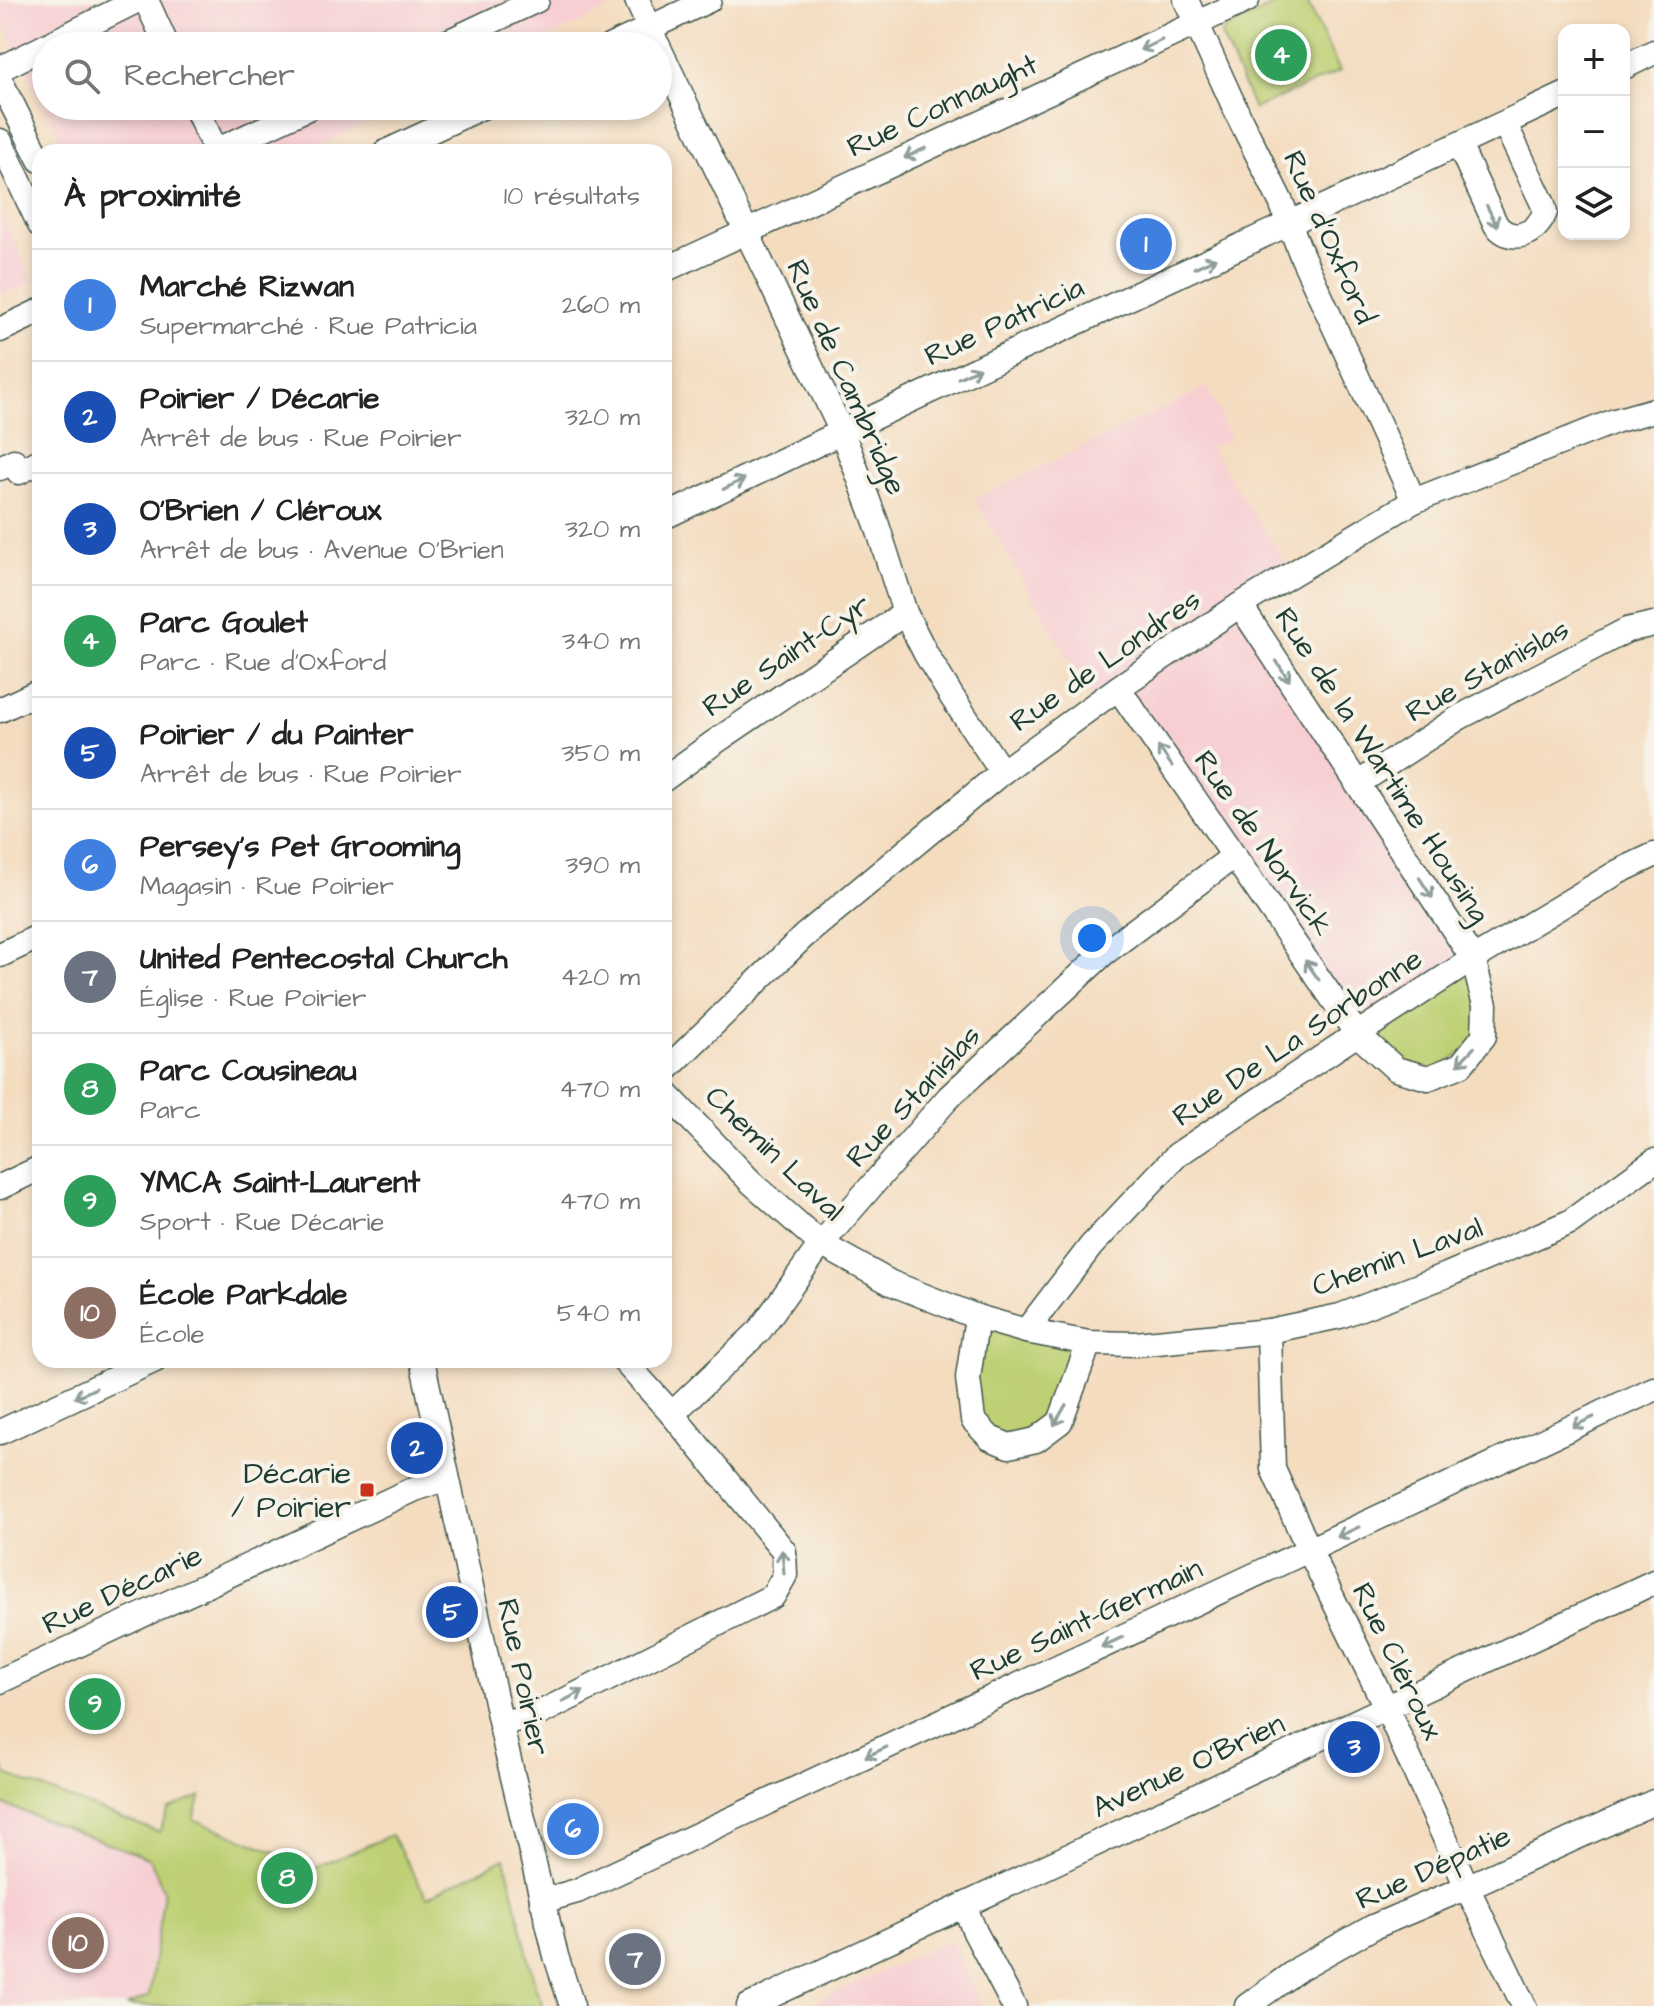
<!DOCTYPE html>
<html lang="fr">
<meta charset="utf-8">
<style>
:root{--surface:#fff;--page:#f6f6f6;--text:#222;--muted:#767676;--line:#e0e0e0;--accent:#111827}
body{margin:0;font-family:"Architects Daughter",sans-serif;background:var(--page);color:var(--text)}
.controls{position:absolute;right:24px;top:24px;display:grid;overflow:hidden;border-radius:16px;box-shadow:0 4px 12px #0003}
.controls button{width:72px;height:72px;display:grid;place-items:center;padding:0;border:0;border-bottom:2px solid var(--line);background:var(--surface);color:var(--text);font:40px sans-serif}
.you{position:absolute;left:1092px;top:938px;width:28px;height:28px;margin:-20px;border:6px solid #fff;border-radius:50%;background:#1a73e8;box-shadow:0 0 0 12px #1a73e833}
.badge{display:grid;place-items:center;width:52px;height:52px;border-radius:50%;background:var(--accent);color:#fff;font-size:26px;font-weight:700}
.pin{position:absolute;translate:-50% -50%;border:4px solid #fff;box-shadow:0 2px 8px #0006}
.list{margin:0;padding:0;list-style:none}
h2{display:flex;justify-content:space-between;align-items:center;height:104px;margin:0;padding:0 32px;font-size:34px}
h2 small{font-size:26px;font-weight:400;color:var(--muted)}
.list li{display:grid;grid-template-columns:52px 1fr auto;gap:24px;align-items:center;box-sizing:border-box;height:112px;padding:0 32px;border-top:2px solid var(--line)}
.list b{display:block;font-size:30px;white-space:nowrap}
.list p{margin:0;font-size:26px;white-space:nowrap;color:var(--muted)}
.list em{font-size:26px;font-style:normal;color:var(--muted)}
.icon{flex:none;width:44px;height:44px;fill:none;stroke:currentColor;stroke-width:2;stroke-linecap:round;stroke-linejoin:round}
.map{position:relative;flex:none;width:1654px;height:2006px;overflow:hidden}
.search{position:absolute;background:var(--surface);box-shadow:0 4px 12px #0003;left:32px;top:32px;width:640px;height:88px;display:flex;align-items:center;gap:20px;box-sizing:border-box;padding:0 28px;border-radius:44px;color:var(--muted);font-size:30px}
.panel{position:absolute;background:var(--surface);box-shadow:0 4px 12px #0003;left:32px;top:144px;width:640px;height:1224px;border-radius:24px}
.map>svg:first-child{display:block}
.built{fill:#f7cfd3}
.green{fill:#bed073;stroke:#6e8654;stroke-width:2}
.lines{fill:none;stroke-linecap:round;stroke-linejoin:round}
.minor-casing{stroke:#3f5549;stroke-width:27}
.minor{stroke:#fff;stroke-width:24}
.oneway{stroke:#8f9e9a}
.poi-dot{fill:#c8321e;stroke:#f7f3e8;stroke-width:3}
.labels{text-anchor:middle;stroke-width:8;stroke-linejoin:round;paint-order:stroke}
.street-label{font-size:30px;fill:#1f3d34;stroke:#f7f3e8}
.poi-label{font-size:30px;fill:#1f3d34;stroke:#f7f3e8;text-anchor:end}
</style>
<div class="map">
<svg width="1654" height="2006" viewBox="0 0 1654 2006">
<rect width="100%" height="100%" fill="#f7f3e8"/>
<filter id="ink" filterUnits="userSpaceOnUse"><feTurbulence type="fractalNoise" baseFrequency=".0125" numOctaves="2"/><feDisplacementMap in="SourceGraphic" scale="16" xChannelSelector="R" yChannelSelector="G"/><feConvolveMatrix kernelMatrix="1 2 1 2 8 2 1 2 1" color-interpolation-filters="sRGB"/></filter>
<filter id="wash" filterUnits="userSpaceOnUse"><feTurbulence type="fractalNoise" baseFrequency=".006" numOctaves="4" result="noise"/><feDisplacementMap in="SourceGraphic" scale="32" xChannelSelector="R" yChannelSelector="G"/><feGaussianBlur stdDeviation="1.8" result="paint"/><feColorMatrix in="noise" values="0 0 0 0 0 0 0 0 0 0 0 0 0 0 0 0 0 1.4 0 .05"/><feComposite in="paint" operator="in"/></filter>
<g filter="url(#wash)">
<rect width="100%" height="100%" fill="#f4dcbf"/>
<g class="built">
<path d="M0,0H627L531,46H46V106H405L307,152H66L0,16Z"/>
<path d="M0,211L33,282L0,296Z"/>
<path d="M1207,387L1231,438L1210,448L1293,573L1241,605L1473,959L1357,1034L1119,689L1096,704L974,499Z"/>
<path d="M0,1803L150,1859L164,1891L149,1996L127,2006H0Z"/>
<path d="M948,1942L952,1943L954,1947L982,2006H806L943,1943Z"/>
</g>
<g class="green">
<path d="M1286,0H1306L1340,71L1254,109L1221,35L1226,28Z"/>
<path d="M1473,959L1484,1036L1428,1078L1357,1034Z"/>
<path d="M977,1317L1089,1343L1060,1422L1009,1446L973,1420Z"/>
<path d="M0,1761L7,1775L159,1832L169,1809L201,1796L193,1819L316,1868L391,1835L427,1897L505,1858L536,1989L543,2006H127L149,1996L164,1891L150,1859L0,1803Z"/>
</g>
</g>
<g filter="url(#ink)">
<g class="lines">
<defs>
<g id="minor">
<path d="M146,0L167,46"/>
<path d="M637,0L655,40"/>
<path d="M1186,0L1239,117L1281,202L1302,256L1414,501"/>
<path d="M439,46L537,0"/>
<path d="M611,46L709,0"/>
<path d="M658,46L842,432L876,522L905,613L926,654L952,697L1002,772"/>
<path d="M1624,67L1654,52"/>
<path d="M0,69L138,0"/>
<path d="M0,80L40,160"/>
<path d="M195,106L216,151L312,106"/>
<path d="M0,141L40,225"/>
<path d="M1459,145L1496,225C1512,245 1537,234 1545,212L1543,204L1505,124"/>
<path d="M386,152L484,106"/>
<path d="M664,270L1247,0"/>
<path d="M0,330L40,311"/>
<path d="M0,468L14,461L19,472L40,461"/>
<path d="M664,517L842,432L1564,95"/>
<path d="M1118,688L1357,1034L1396,1069L1428,1078L1461,1065L1484,1036L1485,1005L1473,959L1240,605"/>
<path d="M0,710L40,691"/>
<path d="M664,779L712,744L905,613"/>
<path d="M1357,784L1460,717L1627,630L1654,624"/>
<path d="M0,955L40,936"/>
<path d="M664,1072L804,936L1002,772L1118,688L1240,605L1414,501L1615,421L1654,410"/>
<path d="M664,1091L751,1182L821,1244L891,1283L977,1317L1026,1331L1089,1343L1136,1344L1269,1331L1340,1316L1447,1275L1570,1222L1654,1161"/>
<path d="M0,1187L40,1168"/>
<path d="M977,1317L968,1378L973,1420L990,1438L1009,1446L1036,1440L1060,1422L1089,1343"/>
<path d="M1026,1331L1091,1246L1177,1155L1357,1034L1473,959L1618,872L1654,855"/>
<path d="M1269,1331L1273,1469L1309,1550L1386,1707L1467,1887L1524,2006"/>
<path d="M422,1360L506,1748L556,1956L572,2006"/>
<path d="M672,1414L759,1331L821,1244L949,1097L1103,954L1234,856"/>
<path d="M0,1432L155,1360"/>
<path d="M0,1681L414,1489L447,1478"/>
<path d="M501,1724L542,1712L773,1596L785,1575L784,1551L672,1414L623,1360"/>
<path d="M542,1901L577,1891L1654,1389"/>
<path d="M964,1905L975,1932L1014,2006"/>
<path d="M749,2006L1654,1582"/>
<path d="M1247,2006L1300,1968L1373,1927L1467,1887L1654,1802"/>
</g>
</defs>
<use href="#minor" class="minor-casing"/>
<use href="#minor" class="minor"/>
</g>
<defs><path id="oneway-shaft" d="M-6 0H5M1.5-3L5.5 0L1.5 3" fill="none" stroke-width="1.6" stroke-linecap="round" stroke-linejoin="round" transform="scale(2)"/></defs>
<g class="oneway">
<use href="#oneway-shaft" transform="translate(1151 45) rotate(155)"/>
<use href="#oneway-shaft" transform="translate(915 153) rotate(155)"/>
<use href="#oneway-shaft" transform="translate(1492 216) rotate(63)"/>
<use href="#oneway-shaft" transform="translate(1205 263) rotate(-25)"/>
<use href="#oneway-shaft" transform="translate(969 373) rotate(-25)"/>
<use href="#oneway-shaft" transform="translate(734 484) rotate(-26)"/>
<use href="#oneway-shaft" transform="translate(1283 671) rotate(57)"/>
<use href="#oneway-shaft" transform="translate(1165 756) rotate(-125)"/>
<use href="#oneway-shaft" transform="translate(1426 888) rotate(57)"/>
<use href="#oneway-shaft" transform="translate(1312 970) rotate(-125)"/>
<use href="#oneway-shaft" transform="translate(1466 1056) rotate(134)"/>
<use href="#oneway-shaft" transform="translate(85 1393) rotate(155)"/>
<use href="#oneway-shaft" transform="translate(1060 1415) rotate(120)"/>
<use href="#oneway-shaft" transform="translate(1583 1422) rotate(155)"/>
<use href="#oneway-shaft" transform="translate(1348 1532) rotate(155)"/>
<use href="#oneway-shaft" transform="translate(783 1562) rotate(-95)"/>
<use href="#oneway-shaft" transform="translate(1112 1642) rotate(155)"/>
<use href="#oneway-shaft" transform="translate(573 1696) rotate(-27)"/>
<use href="#oneway-shaft" transform="translate(876 1752) rotate(155)"/>
</g>
</g>
<rect class="poi-dot" x="359" y="1482" width="16" height="16" rx="4"/>
<g class="labels">
<g class="street-label">
<text transform="translate(942 105) rotate(-25)" y="10">Rue Connaught</text>
<text transform="translate(1330 237) rotate(66)" y="10">Rue d'Oxford</text>
<text transform="translate(1004 321) rotate(-25)" y="10">Rue Patricia</text>
<text transform="translate(847 377) rotate(66)" y="10">Rue de Cambridge</text>
<text transform="translate(786 655) rotate(-34)" y="10">Rue Saint-Cyr</text>
<text transform="translate(1105 660) rotate(-35)" y="10">Rue de Londres</text>
<text transform="translate(1487 670) rotate(-29)" y="10">Rue Stanislas</text>
<text transform="translate(1383 765) rotate(57)" y="10">Rue de la Wartime Housing</text>
<text transform="translate(1264 843) rotate(55)" y="10">Rue de Norvick</text>
<text transform="translate(1297 1037) rotate(-34)" y="10">Rue De La Sorbonne</text>
<text transform="translate(913 1096) rotate(-47)" y="10">Rue Stanislas</text>
<text transform="translate(775 1153) rotate(44)" y="10">Chemin Laval</text>
<text transform="translate(1397 1256) rotate(-20)" y="10">Chemin Laval</text>
<text transform="translate(122 1589) rotate(-25)" y="10">Rue Décarie</text>
<text transform="translate(1086 1619) rotate(-25)" y="10">Rue Saint-Germain</text>
<text transform="translate(1398 1661) rotate(64)" y="10">Rue Cléroux</text>
<text transform="translate(524 1677) rotate(78)" y="10">Rue Poirier</text>
<text transform="translate(1188 1765) rotate(-25)" y="10">Avenue O'Brien</text>
<text transform="translate(1433 1867) rotate(-24)" y="10">Rue Dépatie</text>
</g>
<g class="poi-label">
<text x="351" y="1483">Décarie<tspan x="351" dy="34">/ Poirier</tspan></text>
</g>
</g>
</svg>
<div class="controls">
<button>+</button>
<button>−</button>
<button><svg class="icon" aria-label="layers" viewBox="0 0 24 24"><path d="M12 4l9 5-9 5-9-5zM3 14l9 5 9-5"/></svg></button>
</div>
<div class="you"></div>
<div class="pin badge" style="left:1146px;top:244px;background:#3f7fe0">1</div>
<div class="pin badge" style="left:417px;top:1448px;background:#1a4fb4">2</div>
<div class="pin badge" style="left:1354px;top:1747px;background:#1a4fb4">3</div>
<div class="pin badge" style="left:1281px;top:55px;background:#2e9e5b">4</div>
<div class="pin badge" style="left:452px;top:1612px;background:#1a4fb4">5</div>
<div class="pin badge" style="left:573px;top:1829px;background:#3f7fe0">6</div>
<div class="pin badge" style="left:635px;top:1959px;background:#6b7280">7</div>
<div class="pin badge" style="left:287px;top:1878px;background:#2e9e5b">8</div>
<div class="pin badge" style="left:95px;top:1704px;background:#2e9e5b">9</div>
<div class="pin badge" style="left:78px;top:1943px;background:#8d6e63">10</div>
<div class="search"><svg class="icon" aria-label="search" viewBox="0 0 24 24"><circle cx="10" cy="10" r="6"/><path d="M15 15l6 6"/></svg>Rechercher</div>
<section class="panel">
<h2>À proximité<small>10 résultats</small></h2>
<ul class="list">
<li><span class="badge" style="background:#3f7fe0">1</span><div><b>Marché Rizwan</b><p>Supermarché · Rue Patricia</p></div><em>260 m</em></li>
<li><span class="badge" style="background:#1a4fb4">2</span><div><b>Poirier / Décarie</b><p>Arrêt de bus · Rue Poirier</p></div><em>320 m</em></li>
<li><span class="badge" style="background:#1a4fb4">3</span><div><b>O'Brien / Cléroux</b><p>Arrêt de bus · Avenue O'Brien</p></div><em>320 m</em></li>
<li><span class="badge" style="background:#2e9e5b">4</span><div><b>Parc Goulet</b><p>Parc · Rue d'Oxford</p></div><em>340 m</em></li>
<li><span class="badge" style="background:#1a4fb4">5</span><div><b>Poirier / du Painter</b><p>Arrêt de bus · Rue Poirier</p></div><em>350 m</em></li>
<li><span class="badge" style="background:#3f7fe0">6</span><div><b>Persey's Pet Grooming</b><p>Magasin · Rue Poirier</p></div><em>390 m</em></li>
<li><span class="badge" style="background:#6b7280">7</span><div><b>United Pentecostal Church</b><p>Église · Rue Poirier</p></div><em>420 m</em></li>
<li><span class="badge" style="background:#2e9e5b">8</span><div><b>Parc Cousineau</b><p>Parc</p></div><em>470 m</em></li>
<li><span class="badge" style="background:#2e9e5b">9</span><div><b>YMCA Saint-Laurent</b><p>Sport · Rue Décarie</p></div><em>470 m</em></li>
<li><span class="badge" style="background:#8d6e63">10</span><div><b>École Parkdale</b><p>École</p></div><em>540 m</em></li>
</ul>
</section>
</div>
